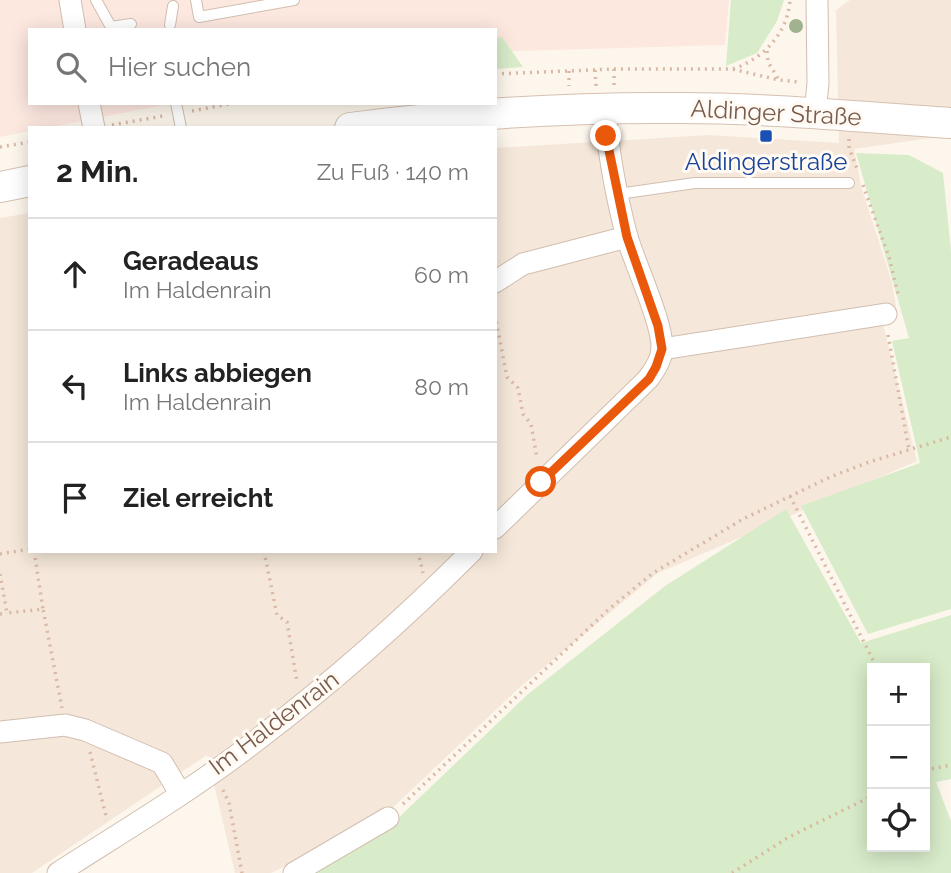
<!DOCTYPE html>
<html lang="de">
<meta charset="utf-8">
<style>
:root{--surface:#fff;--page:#f6f6f6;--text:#222;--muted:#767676;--line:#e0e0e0}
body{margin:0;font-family:Raleway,sans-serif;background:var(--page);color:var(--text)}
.controls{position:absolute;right:21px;bottom:21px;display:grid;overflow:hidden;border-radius:0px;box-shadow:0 4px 18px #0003}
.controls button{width:63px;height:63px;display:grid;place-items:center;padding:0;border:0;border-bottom:2px solid var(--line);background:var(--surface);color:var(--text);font:35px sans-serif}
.stop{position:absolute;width:21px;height:21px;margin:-16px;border:5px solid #ea580c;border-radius:50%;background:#fff}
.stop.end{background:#ea580c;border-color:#fff;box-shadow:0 2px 7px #0008}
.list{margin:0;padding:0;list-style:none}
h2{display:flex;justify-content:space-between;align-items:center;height:91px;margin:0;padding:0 28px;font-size:30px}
h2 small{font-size:23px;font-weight:400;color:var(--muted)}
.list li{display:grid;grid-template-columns:46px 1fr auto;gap:21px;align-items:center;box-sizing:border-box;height:112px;padding:0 28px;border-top:2px solid var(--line)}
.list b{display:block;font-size:26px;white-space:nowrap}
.list p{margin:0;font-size:23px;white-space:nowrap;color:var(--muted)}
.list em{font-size:23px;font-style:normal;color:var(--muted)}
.icon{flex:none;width:38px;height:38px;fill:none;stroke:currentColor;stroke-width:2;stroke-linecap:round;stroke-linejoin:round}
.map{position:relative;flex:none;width:951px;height:873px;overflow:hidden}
.search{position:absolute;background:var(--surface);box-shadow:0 4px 18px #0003;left:28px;top:28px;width:469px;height:77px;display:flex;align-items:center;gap:18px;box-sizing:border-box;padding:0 24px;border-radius:0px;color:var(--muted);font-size:26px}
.panel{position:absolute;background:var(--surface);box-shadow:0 4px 18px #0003;left:28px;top:126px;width:469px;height:427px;border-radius:0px}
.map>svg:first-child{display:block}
.residential{fill:#f5e8da}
.commercial{fill:#fde8e0}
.green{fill:#d8ecc9;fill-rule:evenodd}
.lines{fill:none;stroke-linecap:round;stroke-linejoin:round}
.service-casing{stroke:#d1beb0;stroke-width:12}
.minor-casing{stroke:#d1beb0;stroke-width:23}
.secondary-casing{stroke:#d6c0b0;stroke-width:32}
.path{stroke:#d9b8a5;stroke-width:3.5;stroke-dasharray:2 5;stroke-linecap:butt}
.service{stroke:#fff;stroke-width:10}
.minor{stroke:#fff;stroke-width:21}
.secondary{stroke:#fff;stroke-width:30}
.tree{fill:#a0b28e}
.route{stroke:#ea580c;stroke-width:9}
.transit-dot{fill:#1a4fb4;stroke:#fffaf3;stroke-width:2.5}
.labels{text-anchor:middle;stroke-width:6;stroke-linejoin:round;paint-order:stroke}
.street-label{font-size:24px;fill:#7a5c4d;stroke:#fffaf3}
.transit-label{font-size:24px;fill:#164399;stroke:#fffaf3}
</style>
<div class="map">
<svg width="951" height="873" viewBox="0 0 951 873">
<rect width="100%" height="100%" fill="#fdf6ec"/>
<path class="residential" d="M850,0H951V135L854,149L861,186L892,282L896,306L880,312L917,461L658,573L520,687L384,816L271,873H235L207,755L32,873H0V218L30,213V551H495V148L709,135L839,143L836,10Z"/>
<path class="commercial" d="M0,0H729L725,45L518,51L495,53V30H30V103H174L46,128H30V131L0,137Z"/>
<g class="green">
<path d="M731,0H784L777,21L757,53L726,66Z"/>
<path d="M502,37L523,67L495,69V38Z"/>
<path d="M856,153L909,155L943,173L951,251V609L868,634L801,506L920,463L892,341L909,338Z"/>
<path d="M786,509L861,643L951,615V779L936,782L951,821V873H305L393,823L527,695L665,586ZM872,668H925V847H872Z"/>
</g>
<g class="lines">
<defs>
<g id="service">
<path d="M96,0L111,27L131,24"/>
<path d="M196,0L199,17L294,0"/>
<path d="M170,25L173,6"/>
<path d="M176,103L181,128"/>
<path d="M618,194L695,183H849"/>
</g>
<g id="minor">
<path d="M70,0L75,30"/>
<path d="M89,103L94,128"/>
<path d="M815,113L818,83L817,0"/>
<path d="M495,282L523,264L627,237"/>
<path d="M662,349L886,314"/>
<path d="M495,528L648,379C654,371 661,361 662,350C664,326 635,264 627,237C616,195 608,152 605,109"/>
<path d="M0,732L65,725L85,730L162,763L180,793"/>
<path d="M58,873C125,830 194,789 257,740C333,682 404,619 472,551"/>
<path d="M294,873L388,818"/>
</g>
<g id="secondary">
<path d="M350,128C459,114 570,107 680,108C770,108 861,117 951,123"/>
<path d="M0,187L30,181"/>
</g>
</defs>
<use href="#service" class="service-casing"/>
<use href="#minor" class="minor-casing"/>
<use href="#secondary" class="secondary-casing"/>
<g class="path">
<path d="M767,51L768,62L779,80"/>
<path d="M614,69V85"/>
<path d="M733,69C763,59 788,33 790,0"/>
<path d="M595,70L596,86"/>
<path d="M569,71V86"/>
<path d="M495,74L614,69H732L779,80L800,82"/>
<path d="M192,111L234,103"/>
<path d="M112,125L163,116"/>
<path d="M849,139V148L858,171"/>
<path d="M0,147L30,142"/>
<path d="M863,185L889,257L899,298"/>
<path d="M495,315L507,377L518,388L523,414L531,424L537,458"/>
<path d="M888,335L909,450"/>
<path d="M790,496L877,668"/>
<path d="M34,551L43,609"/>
<path d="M264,551L277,615L287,622L297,682"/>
<path d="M418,551L423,573"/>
<path d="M0,554L30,549"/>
<path d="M0,574L7,613L43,609L62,708"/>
<path d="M0,614L7,613"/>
<path d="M90,752L107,820"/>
<path d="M925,770L951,765"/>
<path d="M223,790L229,803L242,873"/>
<path d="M403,804L609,609L653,573L743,519L830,477L869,462L951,437"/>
<path d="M732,873L789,837L872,796"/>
</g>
<use href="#service" class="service"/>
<use href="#minor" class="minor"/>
<use href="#secondary" class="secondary"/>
</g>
<circle class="tree" cx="796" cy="26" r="7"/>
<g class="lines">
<path class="route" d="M541,482L649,379L656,367L662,349L658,326L627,237L606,136"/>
</g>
<rect class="transit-dot" x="759" y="129" width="14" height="14" rx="3.5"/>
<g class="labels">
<g class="street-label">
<text transform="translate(776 113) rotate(3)" y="8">Aldinger Straße</text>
<text transform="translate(274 723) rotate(-37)" y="8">Im Haldenrain</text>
</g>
<g class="transit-label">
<text x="766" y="170">Aldingerstraße</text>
</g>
</g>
</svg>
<div class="controls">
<button>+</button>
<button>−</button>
<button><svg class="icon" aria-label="locate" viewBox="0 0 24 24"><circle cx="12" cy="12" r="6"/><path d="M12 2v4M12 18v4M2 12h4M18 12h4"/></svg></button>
</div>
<div class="stop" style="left:541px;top:482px"></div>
<div class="stop end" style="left:606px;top:136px"></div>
<div class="search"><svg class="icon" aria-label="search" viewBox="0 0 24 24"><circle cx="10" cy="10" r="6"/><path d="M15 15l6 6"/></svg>Hier suchen</div>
<section class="panel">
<h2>2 Min.<small>Zu Fuß · 140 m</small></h2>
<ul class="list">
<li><svg class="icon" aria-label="ahead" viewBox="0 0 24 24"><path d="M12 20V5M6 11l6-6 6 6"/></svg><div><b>Geradeaus</b><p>Im Haldenrain</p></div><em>60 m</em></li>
<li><svg class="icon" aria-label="left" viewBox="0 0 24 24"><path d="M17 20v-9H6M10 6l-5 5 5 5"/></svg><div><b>Links abbiegen</b><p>Im Haldenrain</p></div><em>80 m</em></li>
<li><svg class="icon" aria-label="arrive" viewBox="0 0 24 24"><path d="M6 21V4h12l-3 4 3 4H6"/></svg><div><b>Ziel erreicht</b></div></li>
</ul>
</section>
</div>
